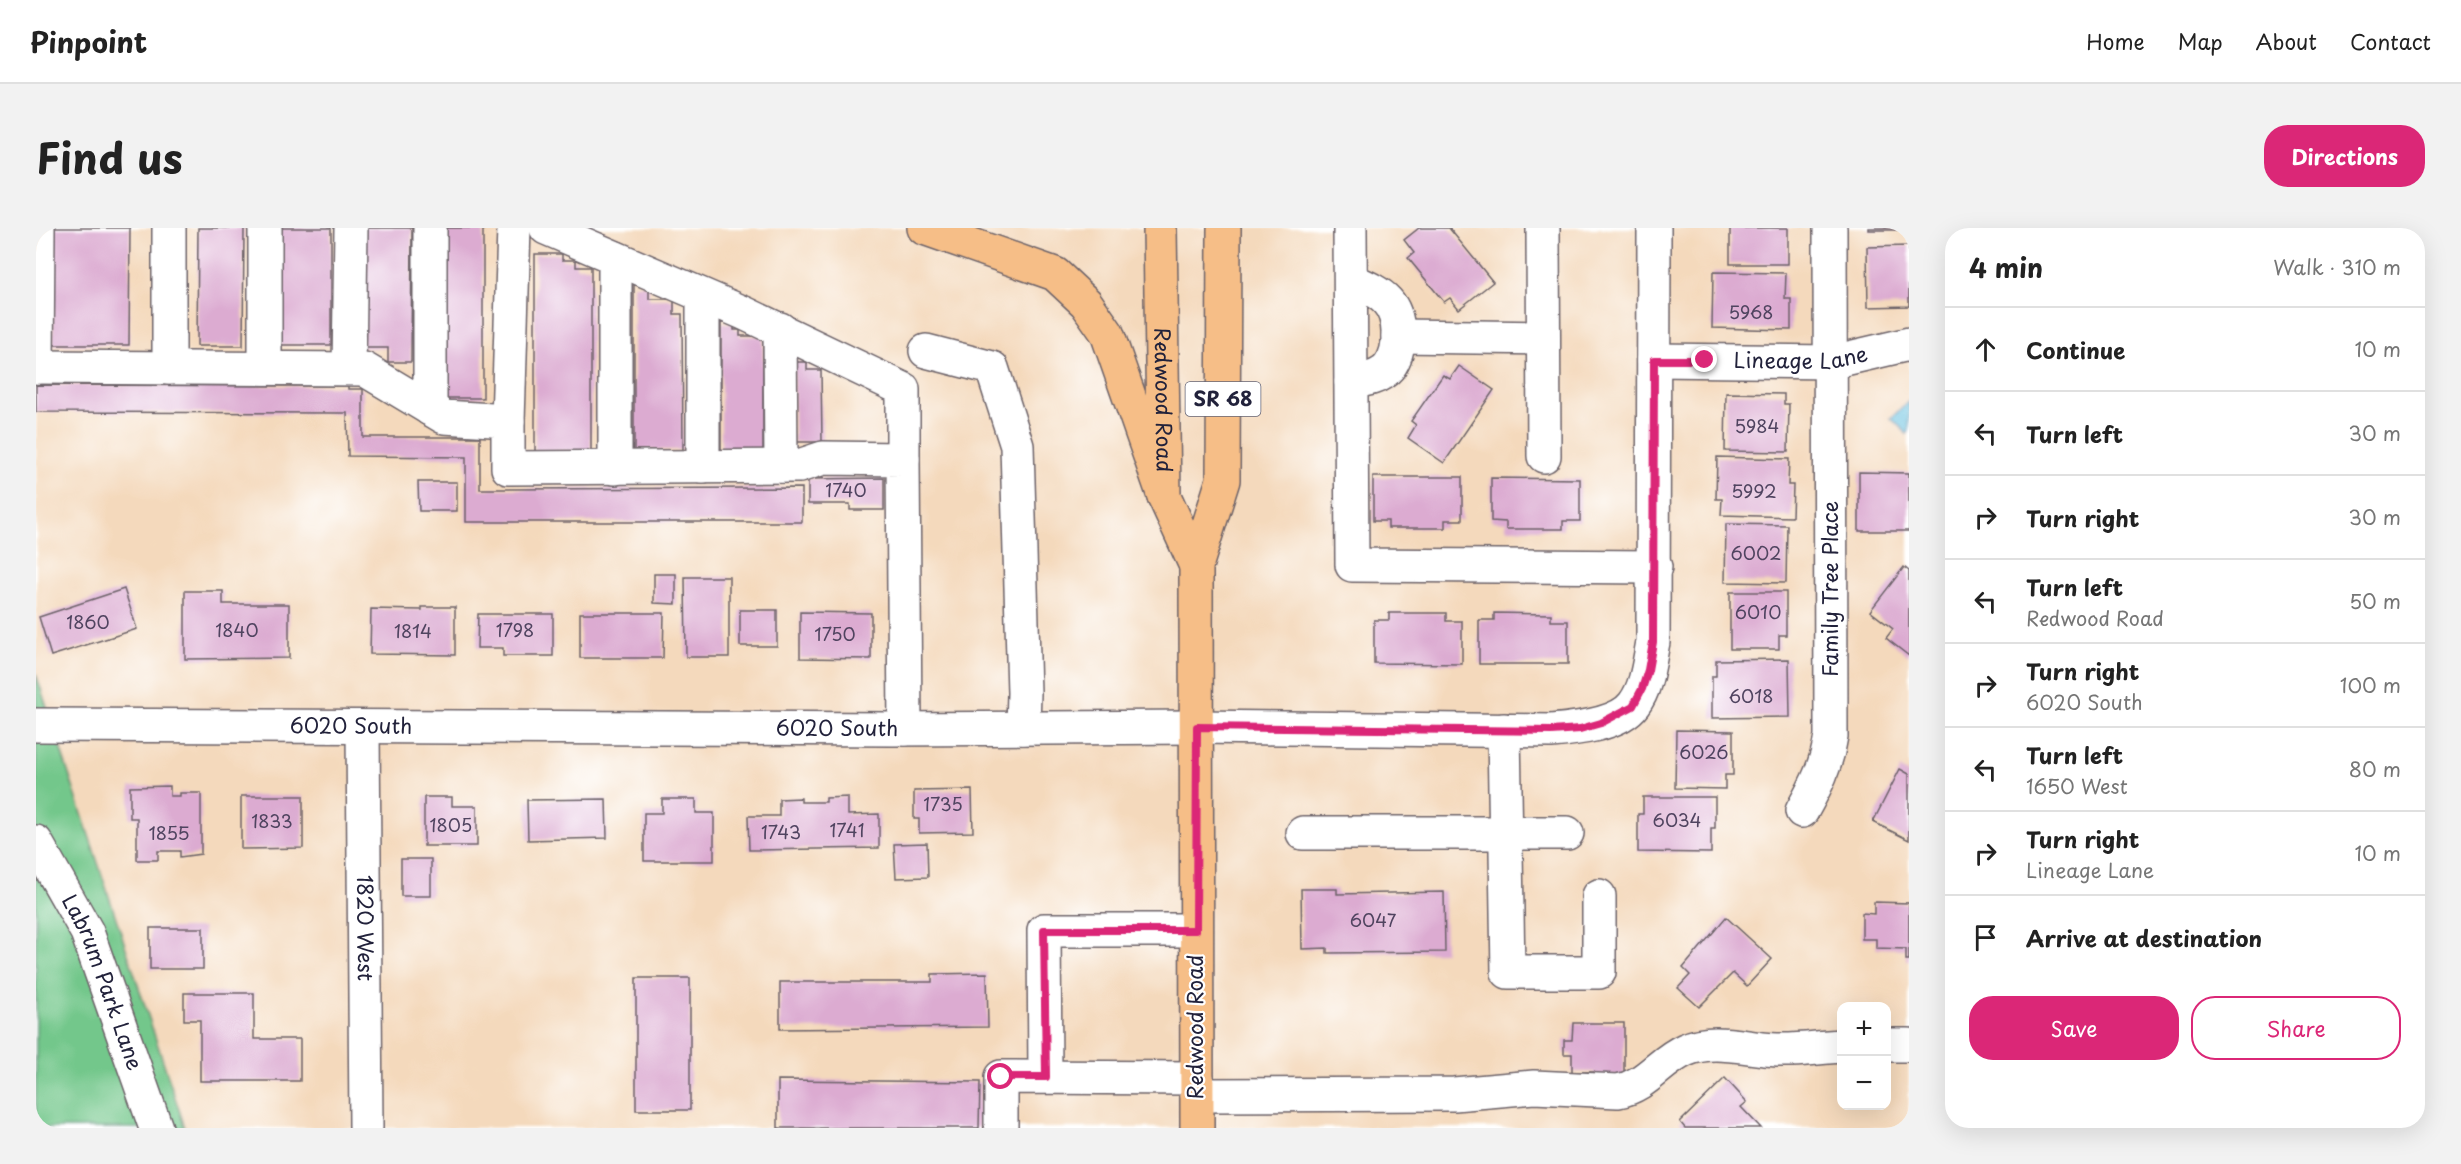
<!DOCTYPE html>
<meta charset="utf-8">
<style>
:root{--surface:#fff;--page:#f2f2f2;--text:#222;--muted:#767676;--line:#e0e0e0;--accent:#db2777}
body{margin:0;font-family:"Playpen Sans",sans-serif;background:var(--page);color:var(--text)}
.controls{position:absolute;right:18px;bottom:18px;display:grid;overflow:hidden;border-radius:12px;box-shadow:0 6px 24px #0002}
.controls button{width:54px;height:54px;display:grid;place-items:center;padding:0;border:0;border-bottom:2px solid var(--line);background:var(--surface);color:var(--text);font:30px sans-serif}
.stop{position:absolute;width:18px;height:18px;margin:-14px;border:4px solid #db2777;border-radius:50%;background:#fff}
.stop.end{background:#db2777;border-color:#fff;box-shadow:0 2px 6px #0008}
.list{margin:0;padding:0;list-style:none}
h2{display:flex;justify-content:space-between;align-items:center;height:78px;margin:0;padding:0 24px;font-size:26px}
h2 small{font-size:20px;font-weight:400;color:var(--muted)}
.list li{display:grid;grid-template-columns:39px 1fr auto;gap:18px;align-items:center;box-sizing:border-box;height:84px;padding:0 24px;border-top:2px solid var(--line)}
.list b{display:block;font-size:22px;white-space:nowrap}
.list p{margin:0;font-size:20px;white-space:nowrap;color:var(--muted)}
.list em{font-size:20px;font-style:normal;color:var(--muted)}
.actions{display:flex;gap:12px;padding:18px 24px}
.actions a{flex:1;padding:14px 0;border:2px solid var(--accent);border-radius:24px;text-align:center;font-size:21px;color:var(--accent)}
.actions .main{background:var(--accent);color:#fff}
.icon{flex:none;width:33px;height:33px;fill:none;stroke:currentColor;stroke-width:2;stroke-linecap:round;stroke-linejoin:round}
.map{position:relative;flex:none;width:1873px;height:900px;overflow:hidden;border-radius:24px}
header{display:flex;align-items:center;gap:36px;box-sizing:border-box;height:84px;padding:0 30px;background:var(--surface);border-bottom:2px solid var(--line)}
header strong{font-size:28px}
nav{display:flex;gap:33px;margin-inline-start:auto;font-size:21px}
.intro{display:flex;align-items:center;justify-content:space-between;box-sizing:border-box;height:144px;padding:0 36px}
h1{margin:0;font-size:42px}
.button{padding:15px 27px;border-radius:24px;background:var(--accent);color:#fff;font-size:21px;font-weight:700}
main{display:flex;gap:36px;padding:0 36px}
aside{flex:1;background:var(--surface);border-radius:24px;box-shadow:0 6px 24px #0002}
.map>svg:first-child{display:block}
.green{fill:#73c78b;stroke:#4a7463;stroke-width:1.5}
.water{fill:#60bede;stroke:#41708c;stroke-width:1.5}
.building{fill:#dcabd1}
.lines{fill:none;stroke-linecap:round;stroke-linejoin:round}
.minor-casing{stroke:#6c6268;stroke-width:36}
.major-casing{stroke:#6c6268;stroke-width:36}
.highway-casing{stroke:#6c6268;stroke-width:36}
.minor{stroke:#fff;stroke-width:33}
.major{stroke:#f6be87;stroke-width:33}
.highway{stroke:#f6be87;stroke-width:33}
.route{stroke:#db2777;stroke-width:8}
.labels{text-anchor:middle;stroke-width:4.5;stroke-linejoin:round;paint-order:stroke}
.number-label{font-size:18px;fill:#504460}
.shield{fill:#fff;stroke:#646476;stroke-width:1.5}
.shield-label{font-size:20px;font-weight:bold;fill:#22223b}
.street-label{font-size:21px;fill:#22223b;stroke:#fff}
</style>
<header>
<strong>Pinpoint</strong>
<nav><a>Home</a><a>Map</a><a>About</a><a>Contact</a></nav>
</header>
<div class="intro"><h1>Find us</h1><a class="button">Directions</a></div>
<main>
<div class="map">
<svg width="1873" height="900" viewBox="0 0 1873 900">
<rect width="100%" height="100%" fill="#fff"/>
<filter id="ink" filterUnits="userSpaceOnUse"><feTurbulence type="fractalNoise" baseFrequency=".0167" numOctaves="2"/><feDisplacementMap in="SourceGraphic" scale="12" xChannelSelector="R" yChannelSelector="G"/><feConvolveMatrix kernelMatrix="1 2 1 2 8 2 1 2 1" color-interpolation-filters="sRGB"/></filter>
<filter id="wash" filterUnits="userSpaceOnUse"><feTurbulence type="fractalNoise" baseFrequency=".008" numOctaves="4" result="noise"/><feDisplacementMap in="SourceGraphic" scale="24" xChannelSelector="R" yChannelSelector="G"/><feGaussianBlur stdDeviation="1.35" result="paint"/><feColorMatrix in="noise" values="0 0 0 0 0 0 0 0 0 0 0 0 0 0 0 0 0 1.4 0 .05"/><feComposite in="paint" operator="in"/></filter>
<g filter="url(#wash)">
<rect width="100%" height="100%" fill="#f4d9bc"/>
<path class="green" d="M0,446L149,900H0Z"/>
<path class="water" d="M1873,173V203L1871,206L1855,190Z"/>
<g id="blocks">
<g class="building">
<path d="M18,0H94L93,117H17Z"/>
<path d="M162,0H208L207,118H161Z"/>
<path d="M241,0H295V117H242Z"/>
<path d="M327,0H376L375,134H352V120H326Z"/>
<rect x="406" y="0" width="41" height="170"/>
<path d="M1383,0H1413L1457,54L1423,81L1414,70L1408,74L1372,30L1378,25L1368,12Z"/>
<rect x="1694" y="0" width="58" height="36"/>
<rect x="1833" y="0" width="40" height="2"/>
<path d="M1873,18V78L1832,79L1831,19Z"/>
<path d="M499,26H526V32H540V39H555V223H499Z"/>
<path d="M1677,44L1750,45L1749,71H1755V102L1676,100Z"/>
<path d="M598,57H613V71H638V86H646L647,222H598Z"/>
<path d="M685,95H698V102H704V108H727V223H685Z"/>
<path d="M758,134H771V142H785L786,214H758Z"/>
<path d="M1423,138L1458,162L1408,235L1372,210L1380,197L1375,193L1407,147L1414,151Z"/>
<path d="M0,157L312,158V161H327V209H444V261L766,260V294H430V229L312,228L311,185L0,184Z"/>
<path d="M1690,165L1748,166V176H1753L1752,224L1689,223Z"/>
<path d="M1681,229L1753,231L1752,257H1757L1756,289L1685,287L1686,271H1680Z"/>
<path d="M1823,244L1873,245V303H1823Z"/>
<path d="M1337,249H1426V292H1409V300H1352V293H1337Z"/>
<path d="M848,250V282H814V276H772V251Z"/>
<path d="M1455,250L1544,251V293H1527V301H1470V294L1455,293Z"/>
<path d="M382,254H421V283H383Z"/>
<path d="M1690,296L1751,297L1750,355L1689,354Z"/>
<path d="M1868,339L1873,343V428L1850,410L1857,401L1834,383Z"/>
<path d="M618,346H640V376L618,375Z"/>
<path d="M649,349H693V429H650Z"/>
<path d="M88,361L101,401L15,428L3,389Z"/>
<path d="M149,363H187V376H253V430L149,431Z"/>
<path d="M1694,364H1750V407H1743V421H1694Z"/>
<path d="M386,379H419V427L334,426L335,381L386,382Z"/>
<rect x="704" y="382" width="37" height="36"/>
<path d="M764,384L835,385V431L764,430Z"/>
<path d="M544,385H628L627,430H544Z"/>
<path d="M1353,385H1410V393H1426V436L1338,435V392H1353Z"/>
<path d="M1458,385L1515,386V393H1532V436H1443V392H1458Z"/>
<path d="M442,386H517V428H467V420H441Z"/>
<path d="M1753,431L1754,489L1676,490V448H1680V432Z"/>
<path d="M1640,502L1697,503V547H1689V561L1639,560Z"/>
<path d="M1864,541L1873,546V612L1837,594Z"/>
<path d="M134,558V568H144V565H165V626L144,629V623H122V632H101V590H94V559Z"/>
<path d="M936,562L937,604L883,605V591H878V563Z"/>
<path d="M205,568H267V620L205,621Z"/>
<path d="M388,569H416V578H441V618H388Z"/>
<path d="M812,569V587L843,586V620L713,622L712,588H743V571L765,570V574H790V570Z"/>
<path d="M1607,569H1679V600H1675V625L1602,624V586H1607Z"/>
<path d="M570,571L571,610L492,612L491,572Z"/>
<path d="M626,571H660V585H678V633H608V585H626Z"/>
<path d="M891,615L892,649L860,650L858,616Z"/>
<rect x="365" y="631" width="30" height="37"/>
<path d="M1265,661H1301V666L1408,664L1409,724L1291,725V720L1266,721Z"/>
<path d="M1838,674L1873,675V732H1870V721L1840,720V711H1826V685L1838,686Z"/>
<path d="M1690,689L1736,731L1711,758L1697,745L1663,779L1642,760L1654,747L1647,740Z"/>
<rect x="114" y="700" width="53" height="41"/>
<path d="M951,745L952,799L744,801V754H896V746Z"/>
<rect x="600" y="750" width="54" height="132"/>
<path d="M148,765H218V811H264V853H164V792H148Z"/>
<path d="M1537,795H1588V848H1558V844H1536V826H1528V812H1536Z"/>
<path d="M1689,850L1711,874L1705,879L1725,900H1649L1644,894Z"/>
<path d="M742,852L944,854L943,900H742Z"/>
</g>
</g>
</g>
<g filter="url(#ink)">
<use href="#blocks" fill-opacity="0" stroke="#6c6268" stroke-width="1.5"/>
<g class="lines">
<defs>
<g id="minor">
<path d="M133,0V140"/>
<path d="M510,0L708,85L867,161V231"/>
<path d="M1314,0L1316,337L1619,339"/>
<path d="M1507,0L1508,228"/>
<path d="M579,30V240"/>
<path d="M1315,52C1326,57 1342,63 1351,73C1365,88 1366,122 1353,139C1344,150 1329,152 1315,154"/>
<path d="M667,68V239"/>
<path d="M744,101L745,238"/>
<path d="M1362,108L1507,110"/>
<path d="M890,123L956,140L981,218L988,465L987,500"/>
<path id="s1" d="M1618,132L1796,134L1873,116"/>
<path d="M0,139L328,141L408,189L472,193V240L763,238L787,230L867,231L869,501"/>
<path d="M1,139L2,0"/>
<path d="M229,140V0"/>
<path d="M313,140L315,0"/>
<path d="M394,181V0"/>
<path d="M472,193L478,0"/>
<path id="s2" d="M0,497L857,501L1161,499L1515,503C1538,501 1583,497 1598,476C1611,459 1613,434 1617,414L1618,0"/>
<path id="s3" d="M327,500L330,900"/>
<path d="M1468,502L1472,744H1563V668"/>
<path d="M1766,583C1780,558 1791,536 1795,508L1794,0"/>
<path d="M1267,605H1531"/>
<path id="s4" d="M0,614L51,704L120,900"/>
<path d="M1850,817H1873"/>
<path d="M1009,848L1008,702H1160"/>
<path d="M1161,867L1418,866L1498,859L1582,863C1610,858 1624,833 1649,822C1678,809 1710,821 1741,822C1762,823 1784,819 1806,818"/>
<path d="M965,900V849L1161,850"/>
</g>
<g id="major">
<path id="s5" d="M1124,0L1128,268L1160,338"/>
<path d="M1161,900L1160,338L1187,252L1188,0"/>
</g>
<path id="highway" d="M888,0L1019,46L1050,75L1071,105L1128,268"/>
</defs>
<use href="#minor" class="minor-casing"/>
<use href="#major" class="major-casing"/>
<use href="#highway" class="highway-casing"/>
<use href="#minor" class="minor"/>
<use href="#major" class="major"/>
<use href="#highway" class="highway"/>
</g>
</g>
<g class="lines" filter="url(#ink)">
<path class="route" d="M965,849H1010L1008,702H1160L1161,499L1515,503L1544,501L1565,495L1597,478L1606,461L1612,442L1617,414L1618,132H1669"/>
</g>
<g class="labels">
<g class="number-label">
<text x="1715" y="91">5968</text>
<text x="1721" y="205">5984</text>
<text x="810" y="269">1740</text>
<text x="1718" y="270">5992</text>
<text x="1720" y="332">6002</text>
<text x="1722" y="391">6010</text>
<text x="52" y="401">1860</text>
<text x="201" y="409">1840</text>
<text x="479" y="409">1798</text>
<text x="377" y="410">1814</text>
<text x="799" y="413">1750</text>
<text x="1715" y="475">6018</text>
<text x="1668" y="531">6026</text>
<text x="907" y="583">1735</text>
<text x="1641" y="599">6034</text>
<text x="236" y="600">1833</text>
<text x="415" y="604">1805</text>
<text x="811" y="609">1741</text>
<text x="745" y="611">1743</text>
<text x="133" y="612">1855</text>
<text x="1337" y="699">6047</text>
</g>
<rect class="shield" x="1149.5" y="154" width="75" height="34" rx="4.5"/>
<g class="shield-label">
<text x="1187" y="178">SR 68</text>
</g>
<g class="street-label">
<text dy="7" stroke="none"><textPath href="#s1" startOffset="147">Lineage Lane</textPath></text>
<text dy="7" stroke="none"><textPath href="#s5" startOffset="172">Redwood Road</textPath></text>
<text transform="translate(1795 361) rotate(-90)" y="7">Family Tree Place</text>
<text dy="7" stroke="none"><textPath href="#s2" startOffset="315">6020 South</textPath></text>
<text dy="7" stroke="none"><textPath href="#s2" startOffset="801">6020 South</textPath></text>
<text dy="7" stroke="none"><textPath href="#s3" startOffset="200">1820 West</textPath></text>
<text dy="7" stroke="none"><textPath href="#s4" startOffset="156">Labrum Park Lane</textPath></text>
<text transform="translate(1160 799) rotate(-90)" y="7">Redwood Road</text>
</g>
</g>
</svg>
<div class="controls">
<button>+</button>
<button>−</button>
</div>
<div class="stop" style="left:965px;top:849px"></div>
<div class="stop end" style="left:1669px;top:132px"></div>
</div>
<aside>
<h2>4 min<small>Walk · 310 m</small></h2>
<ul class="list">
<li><svg class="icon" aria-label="ahead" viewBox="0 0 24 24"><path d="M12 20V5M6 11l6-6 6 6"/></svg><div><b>Continue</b></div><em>10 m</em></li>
<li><svg class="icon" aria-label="left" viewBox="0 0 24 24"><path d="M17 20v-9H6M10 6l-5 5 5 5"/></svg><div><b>Turn left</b></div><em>30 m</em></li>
<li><svg class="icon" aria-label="right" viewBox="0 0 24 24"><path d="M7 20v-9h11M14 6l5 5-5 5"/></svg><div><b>Turn right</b></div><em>30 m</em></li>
<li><svg class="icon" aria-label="left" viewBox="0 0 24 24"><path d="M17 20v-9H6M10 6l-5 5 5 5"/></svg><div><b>Turn left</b><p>Redwood Road</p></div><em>50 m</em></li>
<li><svg class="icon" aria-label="right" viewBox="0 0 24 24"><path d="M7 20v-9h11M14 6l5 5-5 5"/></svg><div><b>Turn right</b><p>6020 South</p></div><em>100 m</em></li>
<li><svg class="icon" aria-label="left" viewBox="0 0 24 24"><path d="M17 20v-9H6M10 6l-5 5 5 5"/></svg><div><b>Turn left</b><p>1650 West</p></div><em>80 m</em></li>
<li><svg class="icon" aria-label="right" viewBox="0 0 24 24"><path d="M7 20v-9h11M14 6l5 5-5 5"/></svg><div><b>Turn right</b><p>Lineage Lane</p></div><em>10 m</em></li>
<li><svg class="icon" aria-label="arrive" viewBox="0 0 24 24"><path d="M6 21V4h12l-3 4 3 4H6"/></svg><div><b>Arrive at destination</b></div></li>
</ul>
<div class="actions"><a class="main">Save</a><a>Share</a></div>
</aside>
</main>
